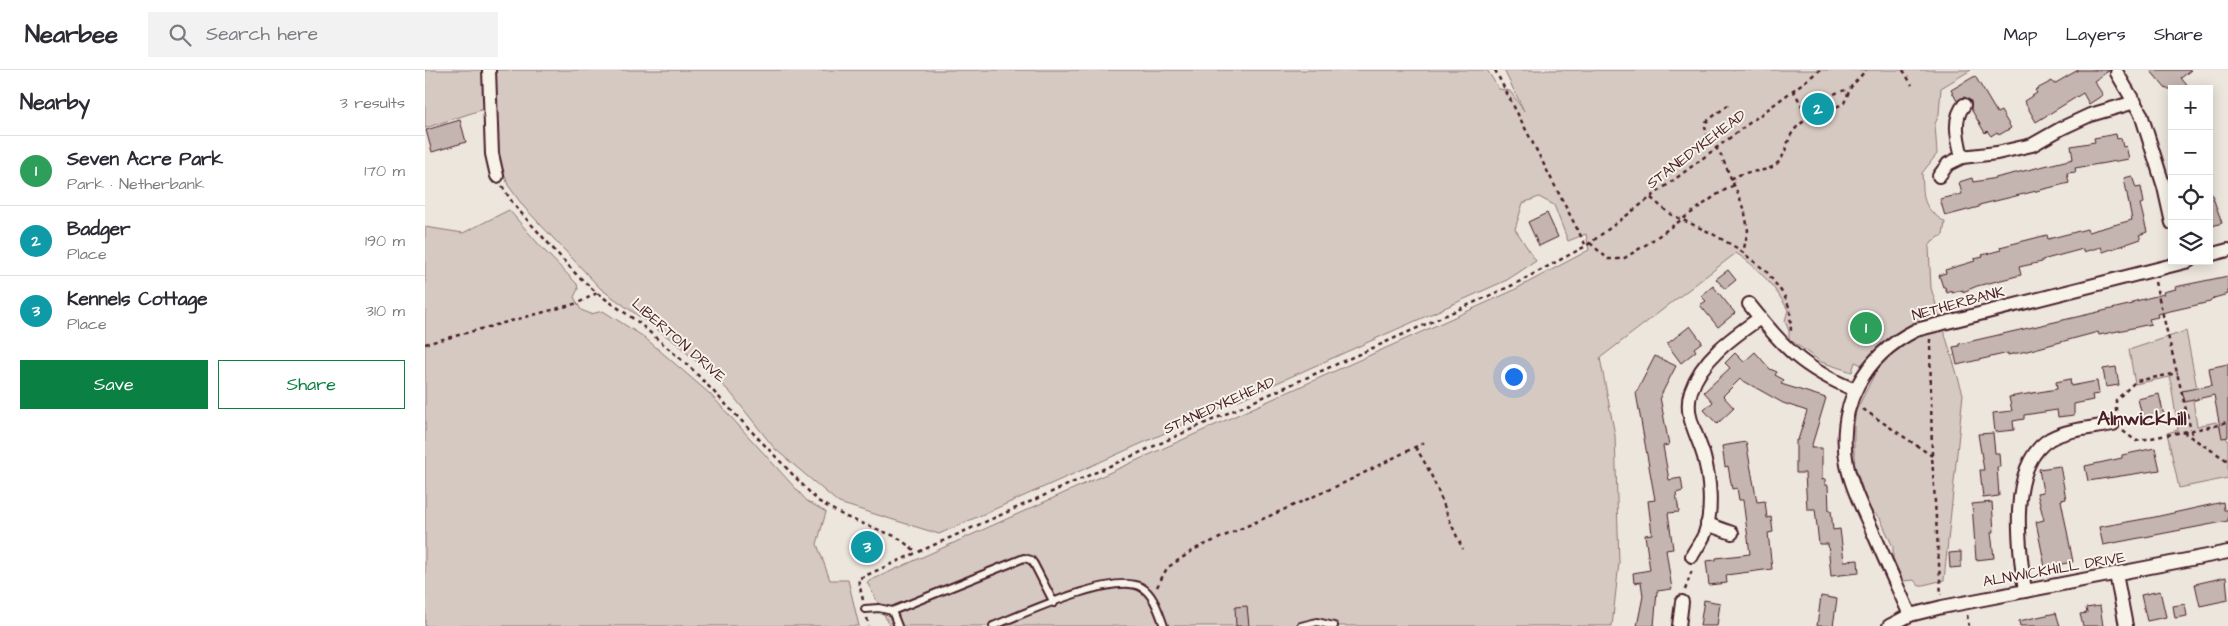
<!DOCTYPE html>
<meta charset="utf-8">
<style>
:root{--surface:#fff;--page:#f2f2f3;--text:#2b2b33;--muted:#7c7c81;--line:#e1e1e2;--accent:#0b8043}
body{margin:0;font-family:"Architects Daughter",sans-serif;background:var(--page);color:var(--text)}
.controls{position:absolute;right:15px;top:15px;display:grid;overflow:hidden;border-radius:0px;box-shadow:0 2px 12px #0003}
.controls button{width:45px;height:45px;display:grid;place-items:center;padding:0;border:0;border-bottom:1px solid var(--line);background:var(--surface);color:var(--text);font:25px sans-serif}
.you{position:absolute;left:1088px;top:306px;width:18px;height:18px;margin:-12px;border:4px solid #fff;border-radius:50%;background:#1a73e8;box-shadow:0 0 0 8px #1a73e833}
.badge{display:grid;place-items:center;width:32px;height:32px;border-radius:50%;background:var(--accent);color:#fff;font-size:16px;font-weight:700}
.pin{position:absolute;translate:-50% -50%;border:2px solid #fff;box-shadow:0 1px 5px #0006}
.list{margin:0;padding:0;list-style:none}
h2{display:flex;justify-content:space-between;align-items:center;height:65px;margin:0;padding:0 20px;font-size:21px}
h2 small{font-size:16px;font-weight:400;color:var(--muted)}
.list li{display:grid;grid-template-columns:32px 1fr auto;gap:15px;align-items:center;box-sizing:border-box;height:70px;padding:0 20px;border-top:1px solid var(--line)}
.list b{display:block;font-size:19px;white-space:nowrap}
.list p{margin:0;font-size:16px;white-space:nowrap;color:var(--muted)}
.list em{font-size:16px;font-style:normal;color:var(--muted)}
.actions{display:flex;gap:10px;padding:15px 20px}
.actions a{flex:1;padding:11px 0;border:1px solid var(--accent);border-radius:0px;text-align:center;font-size:18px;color:var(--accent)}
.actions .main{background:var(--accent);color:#fff}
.icon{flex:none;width:28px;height:28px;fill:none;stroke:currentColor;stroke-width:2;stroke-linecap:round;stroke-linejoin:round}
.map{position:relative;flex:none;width:1803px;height:556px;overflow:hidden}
header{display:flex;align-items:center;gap:30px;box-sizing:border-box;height:70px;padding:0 25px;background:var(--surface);border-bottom:1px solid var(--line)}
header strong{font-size:24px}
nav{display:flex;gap:28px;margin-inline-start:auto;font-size:18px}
.search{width:350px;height:45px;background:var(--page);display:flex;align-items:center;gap:12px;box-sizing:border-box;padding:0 18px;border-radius:0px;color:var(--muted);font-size:19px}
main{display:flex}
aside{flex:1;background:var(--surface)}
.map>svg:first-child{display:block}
.green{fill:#d5c9c2;stroke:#907476}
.building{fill:#c4b5b0;stroke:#4a1f2b}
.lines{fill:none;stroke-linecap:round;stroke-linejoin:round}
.service-casing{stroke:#4a1f2b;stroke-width:10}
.minor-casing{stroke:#4a1f2b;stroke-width:16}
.path{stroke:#4a1f2b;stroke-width:2.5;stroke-dasharray:4 4;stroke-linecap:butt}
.service{stroke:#f7f3e8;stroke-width:6}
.minor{stroke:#f7f3e8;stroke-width:12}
.labels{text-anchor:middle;stroke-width:4;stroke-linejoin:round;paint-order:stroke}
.street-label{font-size:15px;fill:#4a1f2b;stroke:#f7f3e8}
.district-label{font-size:20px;font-weight:bold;fill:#4a1f2b;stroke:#f7f3e8}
</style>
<header>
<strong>Nearbee</strong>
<div class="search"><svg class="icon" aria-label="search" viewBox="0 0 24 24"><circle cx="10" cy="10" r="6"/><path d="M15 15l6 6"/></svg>Search here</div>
<nav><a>Map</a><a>Layers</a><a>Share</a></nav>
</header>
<main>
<aside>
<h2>Nearby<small>3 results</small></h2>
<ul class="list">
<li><span class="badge" style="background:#2e9e5b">1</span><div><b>Seven Acre Park</b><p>Park · Netherbank</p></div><em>170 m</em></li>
<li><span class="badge" style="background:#0f9aa8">2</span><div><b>Badger</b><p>Place</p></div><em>190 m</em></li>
<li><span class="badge" style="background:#0f9aa8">3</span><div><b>Kennels Cottage</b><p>Place</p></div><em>310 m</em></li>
</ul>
<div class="actions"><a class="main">Save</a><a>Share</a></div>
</aside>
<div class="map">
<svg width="1803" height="556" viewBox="0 0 1803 556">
<rect width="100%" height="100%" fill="#ece6dd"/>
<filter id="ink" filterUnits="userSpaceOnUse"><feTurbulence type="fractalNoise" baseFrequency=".02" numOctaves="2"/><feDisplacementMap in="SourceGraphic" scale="10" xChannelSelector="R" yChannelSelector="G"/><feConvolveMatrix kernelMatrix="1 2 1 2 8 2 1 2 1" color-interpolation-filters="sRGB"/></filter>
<g filter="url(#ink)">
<g class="green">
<path d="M0,0H60L62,38L0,58Z"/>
<path d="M70,0H1062L1074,19L1085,21L1099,41L1079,0H1546L1516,18L1514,44L1510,54L1512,84L1497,103C1499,129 1496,137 1520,152L1518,165L1507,171L1504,177L1506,218L1538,324L1519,510L1494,516L1489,510L1478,511L1468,489V477L1455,448L1444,439L1429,393V355L1431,341L1451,301L1430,292L1427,302L1396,292L1364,269V261L1360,251L1363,240C1351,218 1333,197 1311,183L1175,288L1190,365L1194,493L1187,556H465L442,512L1085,222L1164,180L1161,164L1143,171L1129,135L1114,127L1098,133L1090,159L1111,191L1082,210L514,464L414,433L350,379L305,322L251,273L176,219L98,136L83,115L74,87Z"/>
<path d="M84,140L116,177L152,214L153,219L149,227L156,240L166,244L178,241L219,267L285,324L382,431L401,442L392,474L405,510H423L434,556H0V157L38,163Z"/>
<path d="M1761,261L1774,329L1768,331L1772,356L1791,352L1803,371V408L1754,418L1742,363L1753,360L1745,307L1710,314L1704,280Z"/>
</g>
<g class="building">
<path d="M1653,0H1685L1669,11L1678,25L1664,34L1658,23L1611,52L1599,31L1612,23L1610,20L1627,11L1629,14Z"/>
<path d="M1725,0H1766L1756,8L1765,19H1741Z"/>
<path d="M1550,6L1572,43L1576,41L1586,58L1574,65L1572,62L1566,66L1562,61L1560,63L1546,39V31L1539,27L1532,31L1526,20Z"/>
<path d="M35,50L41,72L7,82L1,60Z"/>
<path d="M1691,64L1692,69L1696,68L1698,77L1701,76L1704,89L1650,98L1651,102L1642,103L1644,113L1554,135V137L1520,146L1515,129L1537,124L1534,112L1547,108L1548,112L1566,109L1648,89L1646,76L1670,72L1669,68Z"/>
<path d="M1707,106L1711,118L1716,117L1719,133L1715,134L1722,162L1714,165L1716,169L1678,182L1676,177L1658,182V179L1617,190V192L1594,197L1596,205L1552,216L1538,222V220L1527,223V221L1522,223L1520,217H1518L1514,205L1521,203L1520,200L1550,191L1549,189L1558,187L1557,185L1576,180L1575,177L1622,165L1623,169L1662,159L1663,162L1707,150L1699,108Z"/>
<path d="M1784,122H1786L1797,153L1784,157Z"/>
<path d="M1122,143L1133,167L1114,176L1103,152Z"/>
<path d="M1303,200L1311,210L1300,219L1291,209Z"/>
<path d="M1803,206V224L1789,228L1785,232L1732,244L1733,247L1724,249L1726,254L1674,265L1673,262L1602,281L1583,285V283L1532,295L1528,277L1534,276V274L1708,234L1707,232L1739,224L1738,222L1751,219L1750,217Z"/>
<path d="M1288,216L1310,243L1293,257L1275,235L1281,231L1276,226Z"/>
<path d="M1265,256L1277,272L1269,278L1271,281L1256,293L1242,274Z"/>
<path d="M1330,282L1345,299L1352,302L1350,305L1359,310L1356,314L1401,328L1386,378H1397V410L1400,409V415H1403L1404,440H1406L1408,460L1415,459L1419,491L1433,490L1434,503L1406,506L1403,474H1394L1390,439H1382L1380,403H1371V370H1373L1382,341L1358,333L1315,309L1298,326L1309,338L1292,354L1279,340L1288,332L1279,322L1305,298L1300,293L1310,283L1319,292Z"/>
<path d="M1230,286L1251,296L1235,327L1244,375L1238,376L1244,410L1256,408L1258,421L1251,423L1254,442L1243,443L1248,479L1241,480L1247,519L1232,521L1229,556H1212L1218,526L1216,512L1209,513L1208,503L1225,500L1220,465L1227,464L1223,431L1230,430L1211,323Z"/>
<path d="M1803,294V367L1797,368L1789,325L1760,332L1757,321L1787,315L1784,298Z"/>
<path d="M1691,297L1694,315L1681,317L1678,299Z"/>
<path d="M1645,309L1646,316L1672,311L1674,324L1667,325L1668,330L1649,334V345L1633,347L1632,340L1599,345V349L1588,351L1589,360L1570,362L1568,343L1587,341L1584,327L1632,319L1631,312Z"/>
<path d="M1734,324L1739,346L1718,350L1713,329Z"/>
<path d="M1568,363L1570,383H1574L1575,397H1572L1574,426L1558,428L1555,400H1559L1553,364Z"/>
<path d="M1321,372L1332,432L1340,431L1342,448L1346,447L1348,462L1343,463L1347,499L1301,505L1302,513L1284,515L1281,491L1291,490V488L1325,484L1318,430H1314L1312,418L1307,419L1303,396L1300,397L1297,376Z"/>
<path d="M1730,378L1735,400L1663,411L1660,396L1697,388V385Z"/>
<path d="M1635,396L1641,429L1636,430L1648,492L1620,497L1611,452L1619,450L1612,423L1618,422L1614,399Z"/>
<path d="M1567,432L1569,462H1566L1569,488L1551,490L1547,434Z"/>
<path d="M1798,432L1799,440H1803V451L1678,475L1674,457L1730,447Z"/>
<path d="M448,463L456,483L436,491L428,471Z"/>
<path d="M1536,482V497L1525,498L1524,483Z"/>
<path d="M1801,507L1803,530L1775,536L1770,514Z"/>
<path d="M1735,521L1741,547L1722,551L1716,525Z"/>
<path d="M1396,526L1412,529L1408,556H1392Z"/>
<path d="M1279,530L1295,533L1292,556H1275Z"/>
<path d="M1760,534L1762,546L1750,548L1748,536Z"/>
<path d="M822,536L824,556H811L810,537Z"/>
<path d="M1675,536L1678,556H1658L1655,544L1662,543L1661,538Z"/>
<path d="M1631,543L1635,556H1595L1594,551Z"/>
</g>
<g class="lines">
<defs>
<g id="service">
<path d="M440,539L454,538L467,541"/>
<path d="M473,556L467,541L599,488L606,490L609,494L629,533"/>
<path d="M568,556C598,544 688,502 716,517C729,524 734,543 739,556"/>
<path d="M876,556L892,552L909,556"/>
</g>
<g id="minor">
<path d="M64,0L67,84L72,106"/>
<path d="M1692,3L1716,44L1739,117L1747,153"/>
<path d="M1539,35C1527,49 1533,70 1537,87L1572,83L1607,75L1637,58L1665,45L1710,32"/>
<path d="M1514,106L1523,94L1537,87"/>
<path d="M1784,185L1803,180"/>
<path d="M1324,234C1359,278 1377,298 1430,320"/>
<path d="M1282,454L1307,463"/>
<path d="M1267,486C1271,478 1277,471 1280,463C1288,441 1285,409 1279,387C1273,365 1258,345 1266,321C1277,288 1308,267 1335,248"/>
<path d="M1691,504L1701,556"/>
<path d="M1600,521C1594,479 1582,395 1625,369C1643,359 1668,358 1688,354"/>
<path d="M1485,545C1473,518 1460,490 1448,462C1438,440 1427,418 1422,395C1411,336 1439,286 1491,260L1764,191"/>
<path d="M1254,556L1257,532"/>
<path d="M1464,556L1485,545L1517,537L1803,482"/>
</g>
</defs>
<use href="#service" class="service-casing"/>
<use href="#minor" class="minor-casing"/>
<g class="path">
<path d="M1070,0L1161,176"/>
<path d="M1478,0L1487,15"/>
<path d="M1368,20L1384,48"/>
<path d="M1303,35L1281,52L1280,57L1283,68L1295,83L1319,138L1323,160L1318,183"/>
<path d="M1395,43C1401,28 1409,21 1424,20"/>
<path d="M1306,109C1323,98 1339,104 1350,95C1363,86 1360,69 1371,58C1384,44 1403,42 1419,33L1426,17L1441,0"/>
<path d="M77,116L89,135L150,203L172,223L213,252L268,300L393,431L421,447L472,467L492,482"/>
<path d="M1226,128L1245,144L1286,163L1312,178L1341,201L1359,225L1365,239L1366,262"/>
<path d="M1165,173L1183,189H1198L1222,174L1293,124L1309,115"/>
<path d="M1730,212L1768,369"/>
<path d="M1505,269L1507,386L1516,525"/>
<path d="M0,274L153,233L172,223"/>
<path d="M1438,339L1507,386"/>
<path d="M1691,341V330L1711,311L1753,303"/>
<path d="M1698,361L1711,371L1794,355L1803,351"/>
<path d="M1758,362L1803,391"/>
<path d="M990,377C1012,408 1020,445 1038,479"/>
<path d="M732,517L742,498L770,479L921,412L1000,372"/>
<path d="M1260,520L1267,500"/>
<path d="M438,530L433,509L1088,215L1161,176L1395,0"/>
<path d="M1542,545L1544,556"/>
<path d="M442,548L444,556"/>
</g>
<use href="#service" class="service"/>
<use href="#minor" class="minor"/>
</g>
</g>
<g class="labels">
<g class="street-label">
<text transform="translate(1271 79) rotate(-37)" y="5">STANEDYKEHEAD</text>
<text transform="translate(1533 233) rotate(-15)" y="5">NETHERBANK</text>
<text transform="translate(254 270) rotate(41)" y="5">LIBERTON DRIVE</text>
<text transform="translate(794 335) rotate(-24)" y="5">STANEDYKEHEAD</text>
<text transform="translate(1629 499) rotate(-10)" y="5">ALNWICKHILL DRIVE</text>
</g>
<g class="district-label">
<text x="1717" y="355">Alnwickhill</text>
</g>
</g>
</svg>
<div class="controls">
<button>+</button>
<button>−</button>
<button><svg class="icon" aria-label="locate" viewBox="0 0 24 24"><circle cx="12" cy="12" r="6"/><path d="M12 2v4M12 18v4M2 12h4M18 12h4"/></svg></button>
<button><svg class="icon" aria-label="layers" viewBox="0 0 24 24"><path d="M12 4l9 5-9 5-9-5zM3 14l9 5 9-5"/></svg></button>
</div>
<div class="you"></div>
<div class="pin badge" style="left:1441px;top:258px;background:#2e9e5b">1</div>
<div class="pin badge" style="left:1393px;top:39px;background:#0f9aa8">2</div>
<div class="pin badge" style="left:442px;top:477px;background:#0f9aa8">3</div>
</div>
</main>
